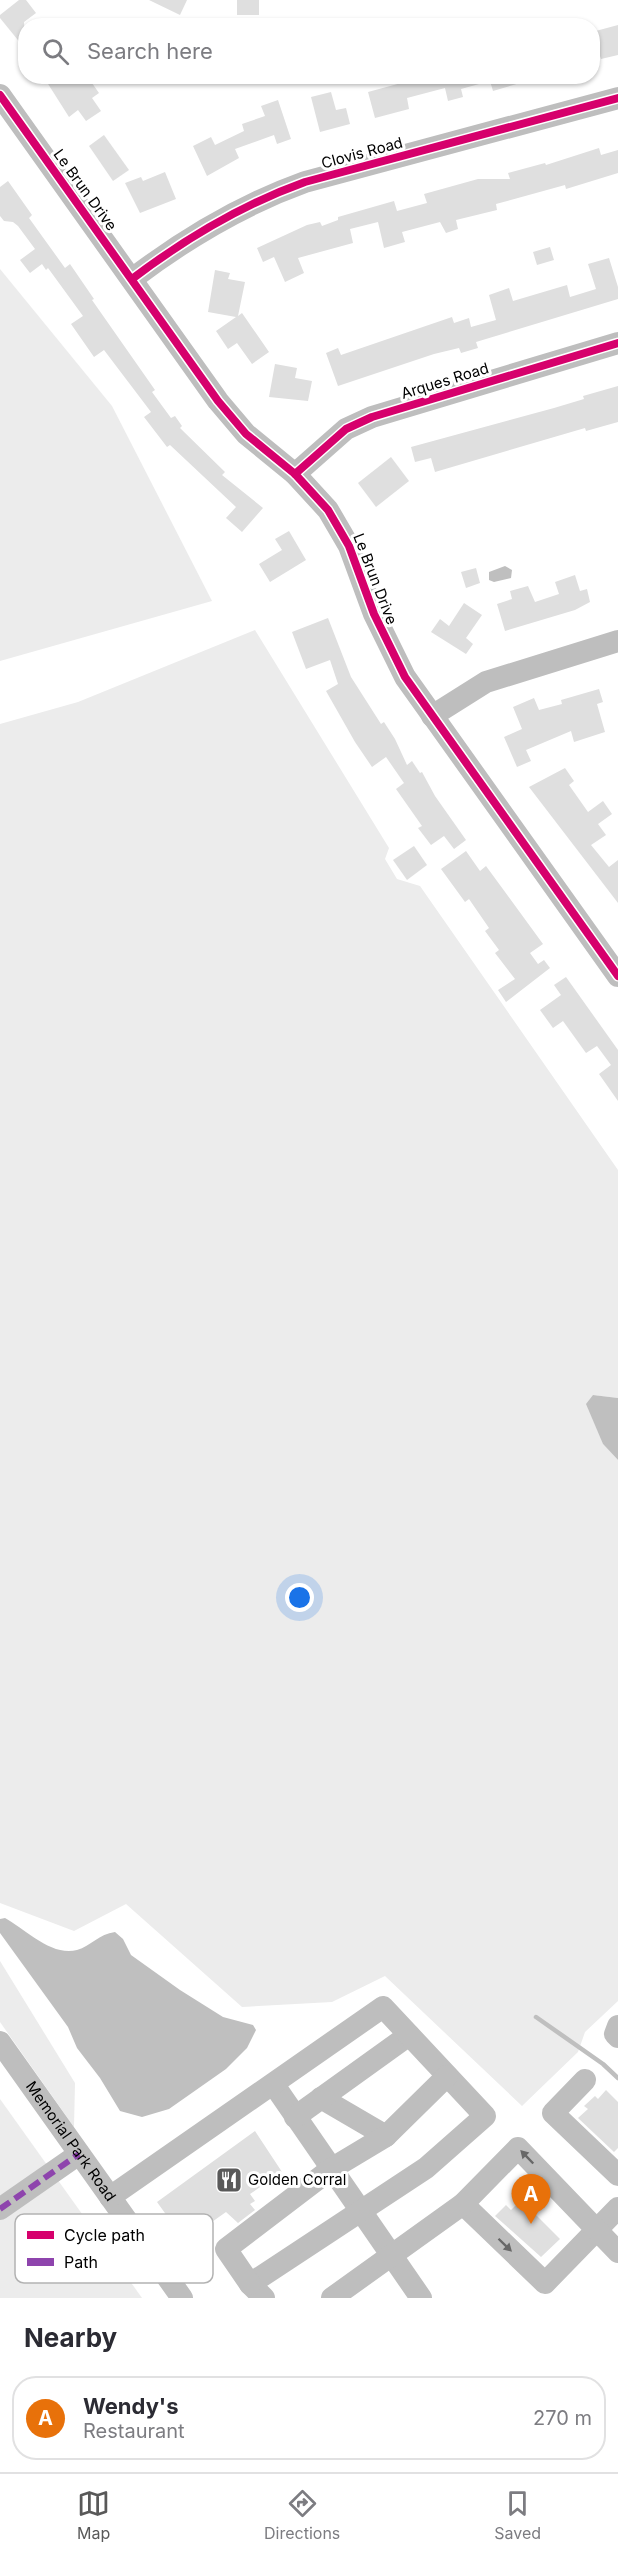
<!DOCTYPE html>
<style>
:root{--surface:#fff;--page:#f2f2f3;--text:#2b2b33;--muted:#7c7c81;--line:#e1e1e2;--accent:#595959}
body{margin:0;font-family:Inter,sans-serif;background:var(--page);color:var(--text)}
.you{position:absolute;left:300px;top:1598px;width:21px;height:21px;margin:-15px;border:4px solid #fff;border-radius:50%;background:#1a73e8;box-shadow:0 0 0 9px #1a73e833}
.badge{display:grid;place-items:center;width:39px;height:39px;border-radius:50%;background:var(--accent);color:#fff;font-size:20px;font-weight:700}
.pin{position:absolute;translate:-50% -50px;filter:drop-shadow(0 2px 3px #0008)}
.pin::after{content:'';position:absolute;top:32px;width:21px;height:18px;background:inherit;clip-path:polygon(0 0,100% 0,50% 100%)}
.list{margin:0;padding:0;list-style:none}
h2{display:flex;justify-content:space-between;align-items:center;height:78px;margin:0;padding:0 24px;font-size:26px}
h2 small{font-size:20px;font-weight:400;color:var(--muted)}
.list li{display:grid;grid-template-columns:39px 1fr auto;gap:18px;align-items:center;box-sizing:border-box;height:84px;margin:0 12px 12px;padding:0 12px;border:2px solid var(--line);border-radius:24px}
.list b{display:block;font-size:22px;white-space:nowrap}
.list p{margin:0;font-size:20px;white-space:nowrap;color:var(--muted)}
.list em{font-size:20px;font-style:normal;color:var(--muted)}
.icon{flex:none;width:33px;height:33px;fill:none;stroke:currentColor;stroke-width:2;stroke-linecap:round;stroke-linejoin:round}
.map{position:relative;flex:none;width:618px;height:2298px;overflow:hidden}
.search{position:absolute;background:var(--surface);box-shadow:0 2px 4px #0004;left:18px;right:18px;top:18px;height:66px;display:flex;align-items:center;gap:15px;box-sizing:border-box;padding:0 21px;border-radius:24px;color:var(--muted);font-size:22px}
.sheet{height:174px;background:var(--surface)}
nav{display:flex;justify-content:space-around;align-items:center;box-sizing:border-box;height:84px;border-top:2px solid var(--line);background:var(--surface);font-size:16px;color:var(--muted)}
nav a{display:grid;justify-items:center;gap:3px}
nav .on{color:var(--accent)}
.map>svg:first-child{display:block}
.green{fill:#ececec}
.water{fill:#bfbfbf}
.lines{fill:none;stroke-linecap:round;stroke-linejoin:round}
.stream{stroke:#bfbfbf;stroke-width:4.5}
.building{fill:#dfdfdf}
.minor{stroke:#bebebe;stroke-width:22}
.quiet{stroke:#8e44ad;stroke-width:6;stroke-dasharray:12 6;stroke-linecap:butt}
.cycleway-casing{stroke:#fff;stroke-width:11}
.cycleway{stroke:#d6006c;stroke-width:8}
.oneway{fill:#686868}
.labels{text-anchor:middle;stroke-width:6;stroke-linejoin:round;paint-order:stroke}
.street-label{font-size:15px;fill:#000;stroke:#fff}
.poi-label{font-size:15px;fill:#000;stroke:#fff;text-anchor:start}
.key{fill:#fff;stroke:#b2b2b2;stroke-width:1.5}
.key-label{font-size:16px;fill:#000}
</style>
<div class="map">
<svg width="618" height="2298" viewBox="0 0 618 2298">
<rect width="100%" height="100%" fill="#fff"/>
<g class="green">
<path d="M0,269L112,406L212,601L0,661Z"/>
<path d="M255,630L389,848L385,859L397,879L420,886L618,1170V1398L593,1395L603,1444L618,1460V2001L585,2032L578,2052L522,2106L385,1976L332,2002L242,2007L126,1904L74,1931L0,1903V724L78,702Z"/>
<path d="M0,1961L75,2083L74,2127L0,2022Z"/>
<path d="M0,2099L142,2298H0Z"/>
</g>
<g class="water">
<path d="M505,566L512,570L511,578L494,582L489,580V572Z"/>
<path d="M593,1395L618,1398V1460L603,1444L586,1404Z"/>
<path d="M5,1918C25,1929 52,1957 77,1950C91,1946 99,1934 115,1932L123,1939L131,1955L180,1990L223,2017L253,2025L256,2030L247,2048L226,2069L169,2109L142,2117L120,2111L100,2078L77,2048L68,2027L0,1933V1919Z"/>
</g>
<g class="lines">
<path class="stream" d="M536,2017L603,2064L618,2078"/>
</g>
<g class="building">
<path d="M19,0H26L36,13L24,22L26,50L0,18V15Z"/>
<path d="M149,0H187L180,15Z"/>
<rect x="237" y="0" width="22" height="15"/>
<path d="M618,25V55L601,59L599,53L592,55V32Z"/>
<path d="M43,76H87L99,93L92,98L101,111L86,121L78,110L69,117Z"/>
<path d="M416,76H529L530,80L493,91L490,81L461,89L463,97L448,101L445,88L407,98L409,109L375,118L368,92L416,79Z"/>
<path d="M331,92L336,110L346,108L350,124L320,132L311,97Z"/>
<path d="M278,100L291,139L277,144L274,135L235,149L239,158L207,176L193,146L211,137L215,145L244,131L242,124L265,116L261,106Z"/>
<path d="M104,135L129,170L113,181L89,146Z"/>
<path d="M599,148L601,155L618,150V173L566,189L565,185L496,204L497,210L456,220L458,229L446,233L440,222L402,232L405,242L384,248L378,222L350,229L353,243L298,258L304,273L285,282L274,257L263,262L257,248L307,225L320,222L322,226L338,220V217L394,201L397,211L427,203L424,194L478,179H510L508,173L545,163L546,165Z"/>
<path d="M165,172L176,199L140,213L125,183L141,177L143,181Z"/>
<path d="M8,181L32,215L29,218L65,268L70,264L94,299L92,300L155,390L152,392L171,418L175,416L182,426L180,428L225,472L222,475L263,508L242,532L226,518L236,507L170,445L167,447L144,417L151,412L104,350L94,357L71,324L83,316L48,268L46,270L42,264L30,273L20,260L35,249L18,226L13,222L4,221L0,216V187Z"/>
<path d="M550,247L554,260L537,265L533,252Z"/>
<path d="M609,258L618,287V299L476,342L478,348L461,353L459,348L434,354L338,386L326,353L338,348L341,355L452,317L454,323L469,318L471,327L496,320L489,295L509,288L513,301L567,285L570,297L596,289L588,264Z"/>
<path d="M215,270L230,273L228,279L245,282L238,316L242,313L269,352L252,364L237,343L228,349L216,331L236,317L208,312Z"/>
<path d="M275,364L297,368L295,378L312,381L308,401L269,397Z"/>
<path d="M618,386V422L586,431L585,428L435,472L431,458L415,462L411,447L554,408L584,399L583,396Z"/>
<path d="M391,457L409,481L376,507L358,483Z"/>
<path d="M289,531L306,560L270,582L259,564L282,550L275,539Z"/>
<path d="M476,568L480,583L466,588L461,572Z"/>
<path d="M575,575L580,591L587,589L590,602L575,610L505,631L497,604L512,599L510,591L528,586L535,602L559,594L555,582Z"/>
<path d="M464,603L482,615L466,638L473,644L466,654L431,632L440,619L449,626Z"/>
<path d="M328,618L351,677L381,724L384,722L395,739L407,765L412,761L420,773L422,772L435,796L466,840L454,849L444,836L431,845L418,828L422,826L396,789L404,783L386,757L372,767L355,742L326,691L338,684L330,660L306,669L292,632Z"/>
<path d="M599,689L603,702L597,704L605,732L574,742L571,731L526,750L531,761L517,767L504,737L522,729L513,707L534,698L539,710L562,704L561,700Z"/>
<path d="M565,768L574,781L569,785L588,812L603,801L612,814L598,824L606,835L591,845L609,867L618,860V903L529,787Z"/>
<path d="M414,846L427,865L407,880L393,860Z"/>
<path d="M466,851L480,871L486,866L543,944L530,953L538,964L544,960L550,968L506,1002L498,990L515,979L495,953L499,950L485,931L489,928L469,899L465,902L441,869Z"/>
<path d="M566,977L618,1050V1101L599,1074L611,1065L597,1046L586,1053L563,1021L553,1028L540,1010L561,995L554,985Z"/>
<path d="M606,2090L618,2102V2148L614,2152L578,2118L588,2109L584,2106L595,2096L598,2099Z"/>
<path d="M255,2131L282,2172L250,2194L255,2201L250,2204L255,2210L238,2223L226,2212L185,2241L157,2202Z"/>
<path d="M521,2200L560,2239L541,2257L495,2216L506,2205L511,2210Z"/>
</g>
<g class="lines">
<g class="minor">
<path d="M0,95L218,401L246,434L295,474L328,510L349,546L374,614L405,677L618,976"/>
<path d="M132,279C186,238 241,205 305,182L618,98"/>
<path d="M295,474L346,429L372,417L618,343"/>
<path d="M432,716L486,682L618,641"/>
<path d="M618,2026L615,2034L618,2037"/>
<path id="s1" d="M0,2042L182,2298"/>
<path d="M585,2080L553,2113L618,2175"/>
<path d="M274,2085L421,2298"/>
<path d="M321,2098L386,2136"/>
<path d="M295,2117L409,2035"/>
<path d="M110,2197L383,2007L485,2116L426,2168L250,2284L264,2298"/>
<path d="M463,2204L545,2283L618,2208"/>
<path d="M0,2209L79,2154"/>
<path d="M250,2284L226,2249L331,2169L386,2136L447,2076"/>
<path d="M332,2298L463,2204L518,2148L618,2252"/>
</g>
<path class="quiet" d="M0,2209L79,2154"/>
<defs>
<g id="cycleway">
<path d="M0,95L218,401L246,434L295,474L328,510L349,546L374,614L405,677L618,976"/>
<path d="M132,279C186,238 241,205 305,182L618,98"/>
<path d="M295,474L346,429L372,417L618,343"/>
</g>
</defs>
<use href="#cycleway" class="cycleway-casing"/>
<use href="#cycleway" class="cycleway"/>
</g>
<defs><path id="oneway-solid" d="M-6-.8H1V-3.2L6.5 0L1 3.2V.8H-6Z" transform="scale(1.5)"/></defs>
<g class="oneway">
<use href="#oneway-solid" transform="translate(527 2157) rotate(-134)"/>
<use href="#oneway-solid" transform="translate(505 2245) rotate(44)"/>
</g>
<defs>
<symbol id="restaurant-square" viewBox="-11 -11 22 22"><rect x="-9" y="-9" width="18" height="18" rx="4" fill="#595959" stroke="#fff"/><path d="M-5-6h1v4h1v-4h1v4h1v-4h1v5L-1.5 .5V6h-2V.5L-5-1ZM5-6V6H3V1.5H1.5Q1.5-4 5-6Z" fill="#fff"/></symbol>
</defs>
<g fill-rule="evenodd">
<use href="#restaurant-square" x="214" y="2165" width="30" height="30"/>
</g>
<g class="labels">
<g class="street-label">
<text transform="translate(362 153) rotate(-15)" y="5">Clovis Road</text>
<text transform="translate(85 190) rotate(54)" y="5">Le Brun Drive</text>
<text transform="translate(445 381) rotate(-17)" y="5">Arques Road</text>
<text transform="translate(375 579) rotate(69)" y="5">Le Brun Drive</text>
<text dy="5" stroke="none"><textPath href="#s1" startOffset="122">Memorial Park Road</textPath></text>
</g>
<g class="poi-label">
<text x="248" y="2185">Golden Corral</text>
</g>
</g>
<rect x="15" y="2214" width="198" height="69" rx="9" class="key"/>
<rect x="27" y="2231" width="27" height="8" fill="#d6006c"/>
<rect x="27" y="2258" width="27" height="8" fill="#8e44ad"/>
<g class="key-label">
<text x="64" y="2241">Cycle path</text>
<text x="64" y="2268">Path</text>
</g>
</svg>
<div class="you"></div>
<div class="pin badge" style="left:531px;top:2224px;background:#e8710a">A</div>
<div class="search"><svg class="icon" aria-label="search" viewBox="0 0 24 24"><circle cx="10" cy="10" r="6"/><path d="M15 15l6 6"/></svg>Search here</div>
</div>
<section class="sheet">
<h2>Nearby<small></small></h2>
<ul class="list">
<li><span class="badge" style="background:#e8710a">A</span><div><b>Wendy's</b><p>Restaurant</p></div><em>270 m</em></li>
</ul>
</section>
<nav>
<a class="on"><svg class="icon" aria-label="map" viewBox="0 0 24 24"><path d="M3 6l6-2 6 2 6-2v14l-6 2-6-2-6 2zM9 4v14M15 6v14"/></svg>Map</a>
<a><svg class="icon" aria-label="directions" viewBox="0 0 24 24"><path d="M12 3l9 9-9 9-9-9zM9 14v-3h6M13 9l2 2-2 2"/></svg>Directions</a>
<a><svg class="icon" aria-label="saved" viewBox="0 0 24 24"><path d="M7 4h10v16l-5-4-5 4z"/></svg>Saved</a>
</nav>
